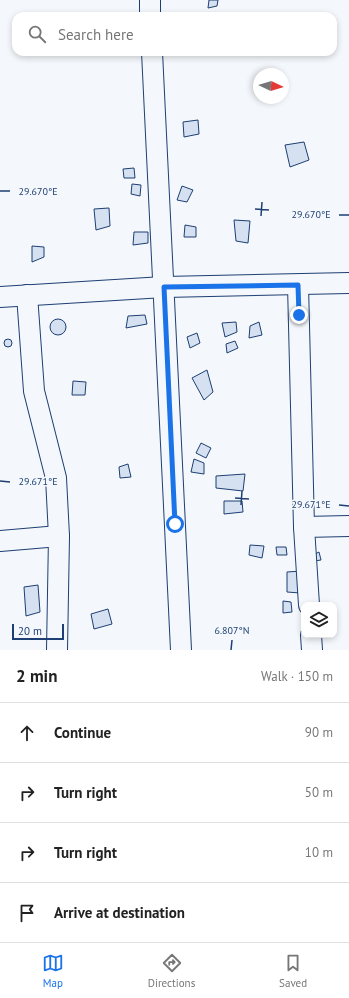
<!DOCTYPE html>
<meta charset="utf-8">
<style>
:root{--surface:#fff;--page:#f6f6f6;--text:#222;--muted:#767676;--line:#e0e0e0;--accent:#1a73e8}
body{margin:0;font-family:"PT Sans",sans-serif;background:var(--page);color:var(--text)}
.controls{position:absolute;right:12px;bottom:12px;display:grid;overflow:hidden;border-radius:8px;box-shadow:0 2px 6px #0003}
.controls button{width:36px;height:36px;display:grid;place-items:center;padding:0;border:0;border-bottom:1px solid var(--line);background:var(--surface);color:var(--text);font:20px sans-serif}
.compass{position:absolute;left:253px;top:68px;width:36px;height:36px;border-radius:50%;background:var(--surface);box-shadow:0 2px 6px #0003;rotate:94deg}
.scale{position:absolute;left:12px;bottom:10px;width:52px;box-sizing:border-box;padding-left:4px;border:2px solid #1d3f73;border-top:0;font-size:11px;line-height:14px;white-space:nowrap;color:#1d3f73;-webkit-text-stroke:3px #f4f7fb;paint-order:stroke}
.stop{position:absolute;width:12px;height:12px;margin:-9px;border:3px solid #1a73e8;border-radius:50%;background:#fff}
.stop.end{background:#1a73e8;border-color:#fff;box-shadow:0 1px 4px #0008}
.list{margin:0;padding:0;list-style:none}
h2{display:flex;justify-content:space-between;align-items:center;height:52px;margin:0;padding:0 16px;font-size:17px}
h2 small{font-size:13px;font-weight:400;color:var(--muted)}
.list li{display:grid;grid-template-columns:26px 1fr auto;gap:12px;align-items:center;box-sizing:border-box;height:60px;padding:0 16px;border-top:1px solid var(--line)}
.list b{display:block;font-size:15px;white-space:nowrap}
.list em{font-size:13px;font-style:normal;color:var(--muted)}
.icon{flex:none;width:22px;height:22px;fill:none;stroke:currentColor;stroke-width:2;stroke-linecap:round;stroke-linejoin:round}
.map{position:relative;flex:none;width:349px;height:650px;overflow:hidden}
.search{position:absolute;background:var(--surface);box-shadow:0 2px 6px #0003;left:12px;right:12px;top:12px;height:44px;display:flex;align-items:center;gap:10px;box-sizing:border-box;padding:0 14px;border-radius:12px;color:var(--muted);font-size:15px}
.sheet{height:292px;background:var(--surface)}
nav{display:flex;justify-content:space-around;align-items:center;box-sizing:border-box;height:56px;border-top:1px solid var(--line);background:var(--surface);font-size:11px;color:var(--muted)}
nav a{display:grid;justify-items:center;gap:2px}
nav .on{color:var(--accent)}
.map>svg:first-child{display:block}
.building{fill:#d5e0f0;stroke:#1d3f73}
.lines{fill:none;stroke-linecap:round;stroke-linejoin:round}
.minor-casing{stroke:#1d3f73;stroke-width:22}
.minor{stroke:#f4f7fb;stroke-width:20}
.route{stroke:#1a73e8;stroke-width:5}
.ticks{fill:none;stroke:#1d3f73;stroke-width:1.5}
.ticks-label{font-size:10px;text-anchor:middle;fill:#1d3f73;stroke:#f4f7fb;stroke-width:3;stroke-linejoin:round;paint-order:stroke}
</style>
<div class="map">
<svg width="349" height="650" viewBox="0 0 349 650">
<rect width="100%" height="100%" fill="#f4f7fb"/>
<g class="building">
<path d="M209,0H218L217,6L208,8Z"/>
<path d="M198,120L199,134L184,137L183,122Z"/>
<path d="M304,142L309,160L290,167L285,145Z"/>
<path d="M134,168L135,178H124L123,169Z"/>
<path d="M132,184L141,185L140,196L131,194Z"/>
<path d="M182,186L193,190L187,202L177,200Z"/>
<path d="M109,208L110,226L96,230L94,209Z"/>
<path d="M234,220L250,221L248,243L236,241Z"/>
<path d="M185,225L196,227V237H184Z"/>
<path d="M134,232H148V243L133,245Z"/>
<path d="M32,246L44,247V257L32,262Z"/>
<path d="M145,315L147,324L126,328L128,316Z"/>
<circle cx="58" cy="327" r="8"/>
<path d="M236,322L237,332L225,337L222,323Z"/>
<path d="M259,322L262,335L249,338L250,326Z"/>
<path d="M197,333L200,343L190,348L187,337Z"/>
<circle cx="8" cy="343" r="4"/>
<path d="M235,341L238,348L227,353L226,344Z"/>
<path d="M207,370L213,392L204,400L192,378Z"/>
<path d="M73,381L86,382L85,395H72Z"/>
<path d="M201,443L211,448L206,458L196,453Z"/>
<path d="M194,459L204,463V474L191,472Z"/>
<path d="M128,464L131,477L120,478L119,467Z"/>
<path d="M245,474L243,491L216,488V476Z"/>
<path d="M224,501H242L243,512L224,514Z"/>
<path d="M250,545L264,546L262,558L249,555Z"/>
<path d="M276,547H286L287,555H277Z"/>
<path d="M319,552L321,560L314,561L313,555Z"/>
<path d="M301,571L300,593L287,592V572Z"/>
<path d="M38,585L40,612L26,616L24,587Z"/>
<path d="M283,601L291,602L292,612L283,613Z"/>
<path d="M108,609L112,624L94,629L91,614Z"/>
</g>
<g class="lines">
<defs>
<g id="minor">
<path d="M150,0V16"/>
<path d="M152,52L181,650"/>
<path d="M298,285L304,527L309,605"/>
<path d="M27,295L34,391L56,478L59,536L57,650"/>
<path d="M0,297L164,287L349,283"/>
<path d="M304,527L349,526"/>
<path d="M0,541L59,536"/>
<path d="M311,635L312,650"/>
</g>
</defs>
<use href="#minor" class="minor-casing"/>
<use href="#minor" class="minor"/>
</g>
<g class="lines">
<path class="route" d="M175,524L164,287L298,285L299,315"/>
</g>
<path class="ticks" d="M0,191H10M255,209L269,210M339,215H349M261,216L262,202M0,481L10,482M235,498L249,499M241,505L242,491M339,505L349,506M231,650L232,640"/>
<g class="ticks-label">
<text x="38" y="195">29.670°E</text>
<text x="311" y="218">29.670°E</text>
<text x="38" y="485">29.671°E</text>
<text x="311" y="508">29.671°E</text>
<text x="232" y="634">6.807°N</text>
</g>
</svg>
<div class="controls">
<button><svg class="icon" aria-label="layers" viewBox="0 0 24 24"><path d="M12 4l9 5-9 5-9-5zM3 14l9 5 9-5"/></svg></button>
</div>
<svg class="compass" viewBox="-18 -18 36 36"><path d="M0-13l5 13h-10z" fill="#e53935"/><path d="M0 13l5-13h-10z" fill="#767676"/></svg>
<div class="scale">20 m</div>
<div class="stop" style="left:175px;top:524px"></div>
<div class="stop end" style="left:299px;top:315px"></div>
<div class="search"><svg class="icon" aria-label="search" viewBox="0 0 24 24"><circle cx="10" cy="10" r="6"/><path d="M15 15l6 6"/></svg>Search here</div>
</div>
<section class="sheet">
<h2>2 min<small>Walk · 150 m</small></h2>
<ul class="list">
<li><svg class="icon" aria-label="ahead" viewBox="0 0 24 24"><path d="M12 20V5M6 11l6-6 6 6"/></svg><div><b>Continue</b></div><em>90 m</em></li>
<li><svg class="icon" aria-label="right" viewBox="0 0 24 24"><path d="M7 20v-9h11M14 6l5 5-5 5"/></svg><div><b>Turn right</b></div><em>50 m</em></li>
<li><svg class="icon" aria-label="right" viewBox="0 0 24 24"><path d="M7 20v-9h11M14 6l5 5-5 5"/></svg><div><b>Turn right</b></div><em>10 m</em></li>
<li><svg class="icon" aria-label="arrive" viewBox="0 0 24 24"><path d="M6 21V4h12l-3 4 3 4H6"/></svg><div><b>Arrive at destination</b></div></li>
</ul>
</section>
<nav>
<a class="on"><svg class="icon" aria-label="map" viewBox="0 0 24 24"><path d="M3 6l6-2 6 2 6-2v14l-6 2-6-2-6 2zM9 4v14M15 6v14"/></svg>Map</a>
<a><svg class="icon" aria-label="directions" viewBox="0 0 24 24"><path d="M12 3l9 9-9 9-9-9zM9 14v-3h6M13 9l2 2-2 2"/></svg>Directions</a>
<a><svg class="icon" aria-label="saved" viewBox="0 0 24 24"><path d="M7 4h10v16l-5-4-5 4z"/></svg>Saved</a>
</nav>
